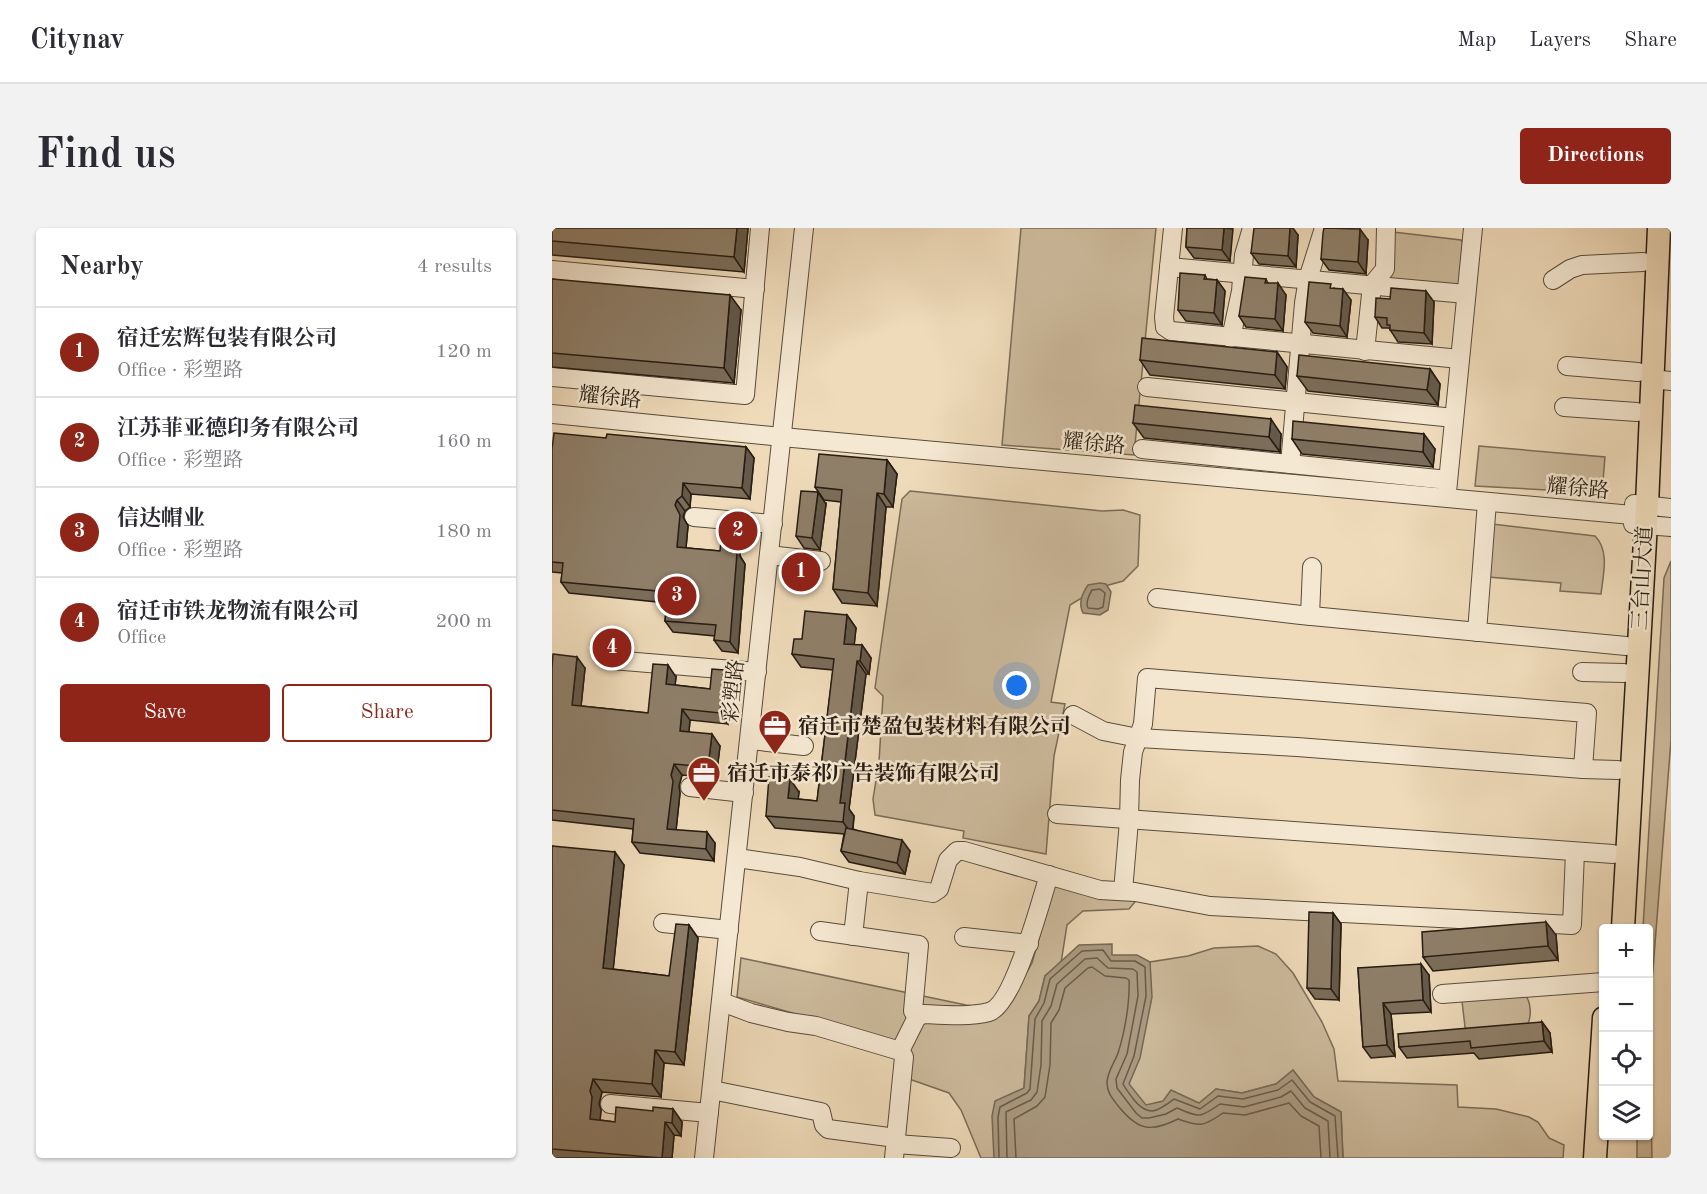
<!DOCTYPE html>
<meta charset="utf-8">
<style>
:root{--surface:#fff;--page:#f2f2f3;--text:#2b2b33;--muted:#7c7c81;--line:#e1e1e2;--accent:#8f2418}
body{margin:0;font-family:"Old Standard TT","Noto Serif SC",serif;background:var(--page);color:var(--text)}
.controls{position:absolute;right:18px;bottom:18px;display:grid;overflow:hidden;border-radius:6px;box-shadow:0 2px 4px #0004}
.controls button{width:54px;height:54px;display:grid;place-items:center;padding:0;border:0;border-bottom:2px solid var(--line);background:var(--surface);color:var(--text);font:30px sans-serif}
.you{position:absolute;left:465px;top:458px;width:21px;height:21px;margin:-15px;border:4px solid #fff;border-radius:50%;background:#1a73e8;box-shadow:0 0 0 9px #1a73e833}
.badge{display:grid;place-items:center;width:39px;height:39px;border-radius:50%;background:var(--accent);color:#fff;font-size:20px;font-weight:700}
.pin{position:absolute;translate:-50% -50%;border:3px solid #fff;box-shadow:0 2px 6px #0006}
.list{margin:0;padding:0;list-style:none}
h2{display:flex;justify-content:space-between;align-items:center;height:78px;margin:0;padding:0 24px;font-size:26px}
h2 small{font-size:20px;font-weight:400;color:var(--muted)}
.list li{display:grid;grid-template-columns:39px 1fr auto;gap:18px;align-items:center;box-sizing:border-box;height:90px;padding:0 24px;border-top:2px solid var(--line)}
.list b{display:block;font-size:22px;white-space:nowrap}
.list p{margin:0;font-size:20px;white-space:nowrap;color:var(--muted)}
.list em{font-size:20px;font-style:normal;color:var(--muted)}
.actions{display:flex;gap:12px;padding:18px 24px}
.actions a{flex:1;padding:14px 0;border:2px solid var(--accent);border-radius:6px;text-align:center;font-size:21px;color:var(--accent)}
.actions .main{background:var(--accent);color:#fff}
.icon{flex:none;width:33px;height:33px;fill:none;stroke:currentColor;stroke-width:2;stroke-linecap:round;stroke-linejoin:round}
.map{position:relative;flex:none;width:1119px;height:930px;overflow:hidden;border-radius:6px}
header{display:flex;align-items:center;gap:36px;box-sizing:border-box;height:84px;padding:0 30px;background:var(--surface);border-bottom:2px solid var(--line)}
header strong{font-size:28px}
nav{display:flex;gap:33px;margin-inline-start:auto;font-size:21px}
.intro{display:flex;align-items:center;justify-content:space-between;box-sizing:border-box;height:144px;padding:0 36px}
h1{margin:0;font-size:42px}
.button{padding:15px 27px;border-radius:6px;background:var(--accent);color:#fff;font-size:21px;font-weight:700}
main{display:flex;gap:36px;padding:0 36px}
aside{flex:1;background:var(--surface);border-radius:6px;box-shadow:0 2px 4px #0004}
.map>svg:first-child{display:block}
.green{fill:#cdbb9d;stroke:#7a6c58;stroke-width:1.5}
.water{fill:#ab9a81;stroke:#766855;stroke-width:1.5}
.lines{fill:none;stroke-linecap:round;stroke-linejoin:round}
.shore{stroke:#685b4a;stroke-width:1.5}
.minor-casing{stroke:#584c3c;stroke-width:20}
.major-casing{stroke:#261c12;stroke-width:25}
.minor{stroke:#f5e8d2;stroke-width:18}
.major{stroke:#efdbba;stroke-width:22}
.wall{fill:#7b6d5a;stroke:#261c12;stroke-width:1.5}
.shaded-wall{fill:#64594a;stroke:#261c12;stroke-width:1.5}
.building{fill:#8f7f69;stroke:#261c12;stroke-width:1.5}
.labels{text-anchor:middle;stroke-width:5;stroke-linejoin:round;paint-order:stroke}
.street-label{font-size:21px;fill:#261c12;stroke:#f5e8d2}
.poi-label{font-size:21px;font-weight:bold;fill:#261c12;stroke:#f5e8d2;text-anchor:start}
</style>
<header>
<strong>Citynav</strong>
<nav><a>Map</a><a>Layers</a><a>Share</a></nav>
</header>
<div class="intro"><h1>Find us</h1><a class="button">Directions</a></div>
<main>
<aside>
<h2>Nearby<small>4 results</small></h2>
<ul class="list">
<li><span class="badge">1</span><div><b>宿迁宏辉包装有限公司</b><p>Office · 彩塑路</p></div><em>120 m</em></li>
<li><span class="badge">2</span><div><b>江苏菲亚德印务有限公司</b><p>Office · 彩塑路</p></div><em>160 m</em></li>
<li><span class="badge">3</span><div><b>信达帽业</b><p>Office · 彩塑路</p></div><em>180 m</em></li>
<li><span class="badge">4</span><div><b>宿迁市铁龙物流有限公司</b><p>Office</p></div><em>200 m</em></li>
</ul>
<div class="actions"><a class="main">Save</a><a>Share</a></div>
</aside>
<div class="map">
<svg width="1119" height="930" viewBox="0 0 1119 930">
<rect width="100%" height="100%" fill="#efdbba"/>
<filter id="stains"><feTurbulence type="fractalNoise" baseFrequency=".00333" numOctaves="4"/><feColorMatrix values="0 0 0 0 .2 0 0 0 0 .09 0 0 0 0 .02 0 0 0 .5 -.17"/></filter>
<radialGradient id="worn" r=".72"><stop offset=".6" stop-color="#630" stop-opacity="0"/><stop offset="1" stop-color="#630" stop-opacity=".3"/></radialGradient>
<g class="green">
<path d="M469,0H604L582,227L450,217Z"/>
<path d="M841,4L909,12L911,15L909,57L836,52Z"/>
<path d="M927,218L1053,229L1050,265L923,258Z"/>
<path d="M358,263L550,283L571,282L588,287L586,338L571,353L546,360L518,377L499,474L513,476L502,528L494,626L411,610L412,603L323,587L321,571L327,534L331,468L323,460L350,271Z"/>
<path d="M940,296L1043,308C1058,323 1051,347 1049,366L1008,363L1009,355L936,349Z"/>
<path d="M1119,333V512L1097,792L1096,700H1091L1112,350Z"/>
<path d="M503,655L587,669L577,681L531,683L515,697L509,735L493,748L487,773L477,788L472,860L497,930H429L409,882L397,865L357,851L359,826L289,799L185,769L189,730L414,777L453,782L480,735Z"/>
<path d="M706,718L724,726L741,745L770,794L782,821L786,853L905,857L906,879L944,881L977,889L986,894L997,910L1012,917L1011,930H791L789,884L762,869L741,842L724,856L690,865L664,861L617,916L577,856L599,773L598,734L636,728L662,720Z"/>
<path d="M973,767C979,773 980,790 975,797L915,802L913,799L910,773Z"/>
<path d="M1097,795L1100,930H1085V908H1096Z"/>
</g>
<g class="water">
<path d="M548,355L554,356L559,364L556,382L548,387L531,385C526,375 530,366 536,357Z"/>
<path d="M560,716V727H585L598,734L600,769L588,830L577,856L594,877L611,873L619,862L647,875L664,861L690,865L724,856L741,842L762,869L789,884L791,930H442L440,888L443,873L472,860L477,788L487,773L493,748L527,717Z"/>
</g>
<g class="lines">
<g class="shore">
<path d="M548,361L553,365L551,379L546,381L536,380C533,374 537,367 540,362Z"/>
<path d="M447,930L446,889L448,879L475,865L478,861L483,791L492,775L498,751L530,723L551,722L559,733H583L593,739L594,768L582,828L571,856C574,862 578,866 582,872C597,890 606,883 622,871L648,881L666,868L691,871L726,862L740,852L758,874L783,888L786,930"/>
<path d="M455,930L454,884L479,872L485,864L489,837L490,793L499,778L505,756L533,731L545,730L556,740L581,741L585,744L586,768L575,826L564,851L565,860L584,885L590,890H597L614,886L625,880C647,889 647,891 668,876L692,879L729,869L739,863L753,880L776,893L778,930"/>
<path d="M464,930L462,891L485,878L493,869L498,837L499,795L507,782L513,760L536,740L540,739L553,748L574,750L577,752C578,773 573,804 566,825C563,834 555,844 555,855C555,865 561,871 567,879C586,902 598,905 626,891C648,899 651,899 671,885L693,887L737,875L749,888L767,898L769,930"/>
</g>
<defs>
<g id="minor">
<path d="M621,0L612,89L613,99L619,103L908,131"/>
<path d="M617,39L914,66"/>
<path d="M0,42L203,61"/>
<path d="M1001,52L1018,41L1030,37L1091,34"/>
<path d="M679,110L689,63L692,27L700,0"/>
<path d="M813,123L820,57L833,41L834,0"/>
<path d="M1015,138L1086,144"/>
<path d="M0,149L193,167L208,0"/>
<path d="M1100,151L1119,153"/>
<path d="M595,159L902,190"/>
<path d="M1012,179L1085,184"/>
<path d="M0,186L230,209L1080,287"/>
<path d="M590,221L896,252"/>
<path d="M738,236L752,75L756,51L772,0"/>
<path d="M895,264L921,0"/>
<path d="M1082,276L1119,280"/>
<path d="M142,289L221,296"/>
<path d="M1081,296L1119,299"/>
<path d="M217,327L269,333"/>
<path d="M605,370L749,387L1074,418"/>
<path d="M758,388L760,339"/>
<path d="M925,404L935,274"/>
<path d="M60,432L205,444"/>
<path d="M1030,444L1072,445"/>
<path d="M521,487L551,503L586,510L745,519L1031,541L1066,542"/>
<path d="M198,512L252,518"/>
<path d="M138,559L192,565"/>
<path d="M505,586L1061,626"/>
<path d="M185,630L248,639L307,653L381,665L387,661L396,632L405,623H412L548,662L583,664L658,678L1020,697L1023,624"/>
<path d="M571,663L577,593L578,552L581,524L591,496L595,450L1035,485L1031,541"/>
<path d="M111,695L177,702"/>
<path d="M268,703L367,717L361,783L365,789"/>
<path d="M301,708L307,653"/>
<path d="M412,709L477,716"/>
<path d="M890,766L1052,754"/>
<path d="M170,774L199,785L236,794L264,798L348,823L352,829L342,930"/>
<path d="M348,823L365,789L372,786C392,787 418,789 437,784C462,777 489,672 497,647"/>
<path d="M160,862L269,884L272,897L276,901L344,910"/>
<path d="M58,876L157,885"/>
<path d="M344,916L399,920"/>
<path d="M152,930L252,0"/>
</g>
<g id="major">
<path d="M1071,700L1095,277L1107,0"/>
<path d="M1043,930L1052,790"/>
</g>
</defs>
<use href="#minor" class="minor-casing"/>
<use href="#major" class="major-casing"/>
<use href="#minor" class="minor"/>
<use href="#major" class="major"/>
</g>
<g class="wall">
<path d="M0,0H196L192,44L0,27Z"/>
<path d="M635,0H680L678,33L642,30L634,19Z"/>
<path d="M746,7L744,39L707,36L699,25Z"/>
<path d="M816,12L814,46L777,42L769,31Z"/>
<path d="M653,47L655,51L665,52L673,63L670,97L634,93L626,82Z"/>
<path d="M0,51L189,82L182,155L0,139Z"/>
<path d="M714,51L716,55L734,67L731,103L694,99L687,88Z"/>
<path d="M782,60L799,72L795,109L761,105L753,94Z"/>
<path d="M882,74L880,116L846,114L837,100H830L823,89Z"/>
<path d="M725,124L735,139L733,161L598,147L588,132Z"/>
<path d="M878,141L888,156L886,177L756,163L745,148Z"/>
<path d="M581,195L729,206L728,224L592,210Z"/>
<path d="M54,210L194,219L202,230L198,271L139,266L138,279L133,283L131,289L136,298L134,320L168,323L182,293L190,305L188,328L193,336L186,425L170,423L162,412L163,408L121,404L113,393L115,375L17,365L9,354L10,345L0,344V221Z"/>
<path d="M740,211L883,221L881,239L750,226Z"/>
<path d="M335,232L345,246L341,279H334L325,378L290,375L281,361L289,274L272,272L263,259Z"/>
<path d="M274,276L268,322L252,320L244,308Z"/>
<path d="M295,387L304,400L302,417H310L319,430L317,446H314L297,581L302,588L301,601L358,623L353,646L297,634L289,623L292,606L223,600L214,588L247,564L246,571L265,573L281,442L249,439L240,426L250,411Z"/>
<path d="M0,440H33L29,478L96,485L124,449L123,457L158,461L180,453L176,496L138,492L137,504L168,518L164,550L130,547L127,558L128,565L124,602L163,615L162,633L88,625L80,614L81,601L0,592Z"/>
<path d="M0,618L72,637L61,741L117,748L137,697L146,710L132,837L112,835L109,869L50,864L47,876L49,882L48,892L63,894L101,883L121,881L130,894L129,908L122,907L120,930H0Z"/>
<path d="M781,685L789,696L787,772L763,771L755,760Z"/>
<path d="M1004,707L1006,732L881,743L871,729Z"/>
<path d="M806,740L877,747L879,784L839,786L843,828L819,830L811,819Z"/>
<path d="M990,794L998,805L1000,824L927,831L922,825L855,830L847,819Z"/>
</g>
<g class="shaded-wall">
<path d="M185,0H196L192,44L182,29Z"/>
<path d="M672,0L681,1L678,33L670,22Z"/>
<path d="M738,0H741L746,7L744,39L736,28Z"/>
<path d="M808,1L816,12L814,46L806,34Z"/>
<path d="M665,52L673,63L670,97L662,85Z"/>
<path d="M726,55L734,67L731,103L723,91Z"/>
<path d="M791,61L799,72L795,109L788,98Z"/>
<path d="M874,63L882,74L880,116L872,105Z"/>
<path d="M178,67L189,82L182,155L172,140Z"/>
<path d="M725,124L735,139L733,161L723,147Z"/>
<path d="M878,141L888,156L886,177L875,162Z"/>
<path d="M719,191L729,206L728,224L717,209Z"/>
<path d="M872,206L883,221L881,239L871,224Z"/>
<path d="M194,219L202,230L198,271L190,260Z"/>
<path d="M335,232L345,246L341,279L332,266Z"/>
<path d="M131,255L139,266L138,279L130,268Z"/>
<path d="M266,264L274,276L268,322L260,310Z"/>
<path d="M325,265L334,279L325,378L316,365Z"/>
<path d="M125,272L133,283L131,289L136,298L133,330L125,319L123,277Z"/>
<path d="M182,293L190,305L188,328L193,336L186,425L178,414L179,324Z"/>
<path d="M295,387L304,400L301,428L292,416Z"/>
<path d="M310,417L319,430L317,446L308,433Z"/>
<path d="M25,429L33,440L28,488L20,477Z"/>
<path d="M305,433L314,446L297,581L302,588L300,607L291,594L288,575Z"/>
<path d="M116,437L124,449L122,467L114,456Z"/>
<path d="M172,442L180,453L176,496L168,485Z"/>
<path d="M130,481L138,492L136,514L128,503Z"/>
<path d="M160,506L168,518L164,550L156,539Z"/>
<path d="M122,536L130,547L127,558L128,565L123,612L115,601L119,547Z"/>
<path d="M238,551L247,564L245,583L236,570Z"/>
<path d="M155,604L163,615L162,633L154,621Z"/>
<path d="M350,612L358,623L353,646L345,635Z"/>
<path d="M63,624L72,637L60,753L51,740Z"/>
<path d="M781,685L789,696L787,772L779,761Z"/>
<path d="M994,694L1004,707L1006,732L996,718Z"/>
<path d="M137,697L146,710L132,837L123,824Z"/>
<path d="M869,736L877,747L879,784L871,772Z"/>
<path d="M831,775L839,786L843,828L835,817Z"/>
<path d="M990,794L998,805L1000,824L992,813Z"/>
<path d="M103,822L112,835L109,869L100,856Z"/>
<path d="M41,851L50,864L47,876L49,882L47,904L38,891V863Z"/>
<path d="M121,881L130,894L129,908L120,895Z"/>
<path d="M113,894L122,907L120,930H110Z"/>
</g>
<g class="building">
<path d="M0,0H185L182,29L0,13Z"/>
<path d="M635,0H672L670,22L634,19Z"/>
<path d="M702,0H738L736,28L699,25Z"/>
<path d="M772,0L808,1L806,34L769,31L771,5Z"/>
<path d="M628,45L653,47L652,51L665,52L662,85L626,82Z"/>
<path d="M693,49L714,51L713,55H726L723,91L687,88Z"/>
<path d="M0,51L178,67L172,140L0,125Z"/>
<path d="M757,54L779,56L778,60L791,61L788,98L753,94Z"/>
<path d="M839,60L874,63L872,105L838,102V97H835V90L823,89L824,70L838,71Z"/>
<path d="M590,110L725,124L723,147L588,132Z"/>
<path d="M747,127L878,141L875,162L745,148Z"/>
<path d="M583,177L719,191L717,209L581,195Z"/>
<path d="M741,193L872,206L871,224L740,211Z"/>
<path d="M2,205L54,210L55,206L194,219L190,260L131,255L130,268L125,272L123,277L128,287L125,319L168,323L171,292L182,293L179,324L185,325L178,414L162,412L164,397L113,393L116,364L9,354L11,335L0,334V221Z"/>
<path d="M267,226L335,232L332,266L325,265L316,365L281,361L290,262L263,259Z"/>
<path d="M249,263L266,264L260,310L244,308Z"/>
<path d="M253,383L295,387L292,416L310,417L308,433H305L288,575H293L291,594L214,588L217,549L238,551L236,570L265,573L282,431L240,426L242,411H250Z"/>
<path d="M1,426L25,429L20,477L96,485L101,436L116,437L114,456L158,461L160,441L172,442L168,485L130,481L128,503L160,506L156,539L122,536L119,547L121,553L115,601L155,604L154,621L80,614L82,591L0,582V440Z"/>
<path d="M294,600L350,612L345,635L289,623Z"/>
<path d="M0,618L63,624L51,740L117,748L124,696L137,697L123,824L103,822L100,856L41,851L38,863L40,869L38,891L63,894L64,879L101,883V879L121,881L120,895L113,894L110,930L0,921Z"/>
<path d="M757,684L781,685L779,761L755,760Z"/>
<path d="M994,694L996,718L871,729L870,704Z"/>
<path d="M869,736L871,772L831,775L835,817L811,819L806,740Z"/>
<path d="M990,794L992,813L919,820L918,813L847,819L846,806Z"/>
</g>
<defs>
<symbol id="office-pin" viewBox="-11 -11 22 30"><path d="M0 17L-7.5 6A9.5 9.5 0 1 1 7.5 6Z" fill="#8f2418" stroke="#f5e8d2"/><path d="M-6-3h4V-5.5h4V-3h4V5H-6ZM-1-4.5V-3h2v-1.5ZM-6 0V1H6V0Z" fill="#fff"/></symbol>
</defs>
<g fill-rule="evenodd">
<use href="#office-pin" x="204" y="479" width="38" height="52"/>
<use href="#office-pin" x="133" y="526" width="38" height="52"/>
</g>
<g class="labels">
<g class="street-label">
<text transform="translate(58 169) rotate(6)" y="7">耀徐路</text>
<text transform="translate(542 215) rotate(5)" y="7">耀徐路</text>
<text transform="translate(1026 260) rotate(5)" y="7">耀徐路</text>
<text transform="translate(1090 350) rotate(-87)" y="7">三台山大道</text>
<text transform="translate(181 463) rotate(-84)" y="7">彩塑路</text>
</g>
<g class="poi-label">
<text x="246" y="505">宿迁市楚盈包装材料有限公司</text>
<text x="175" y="552">宿迁市泰祁广告装饰有限公司</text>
</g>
</g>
<rect width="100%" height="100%" filter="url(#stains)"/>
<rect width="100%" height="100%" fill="url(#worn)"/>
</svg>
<div class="controls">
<button>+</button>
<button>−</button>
<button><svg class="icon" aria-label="locate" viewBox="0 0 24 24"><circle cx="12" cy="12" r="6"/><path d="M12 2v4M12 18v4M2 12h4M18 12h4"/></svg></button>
<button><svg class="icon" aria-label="layers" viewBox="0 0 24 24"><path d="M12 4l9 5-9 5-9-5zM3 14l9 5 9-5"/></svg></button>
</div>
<div class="you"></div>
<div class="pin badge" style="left:249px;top:344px">1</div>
<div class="pin badge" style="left:186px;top:303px">2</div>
<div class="pin badge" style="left:125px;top:368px">3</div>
<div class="pin badge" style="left:60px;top:420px">4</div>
</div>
</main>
